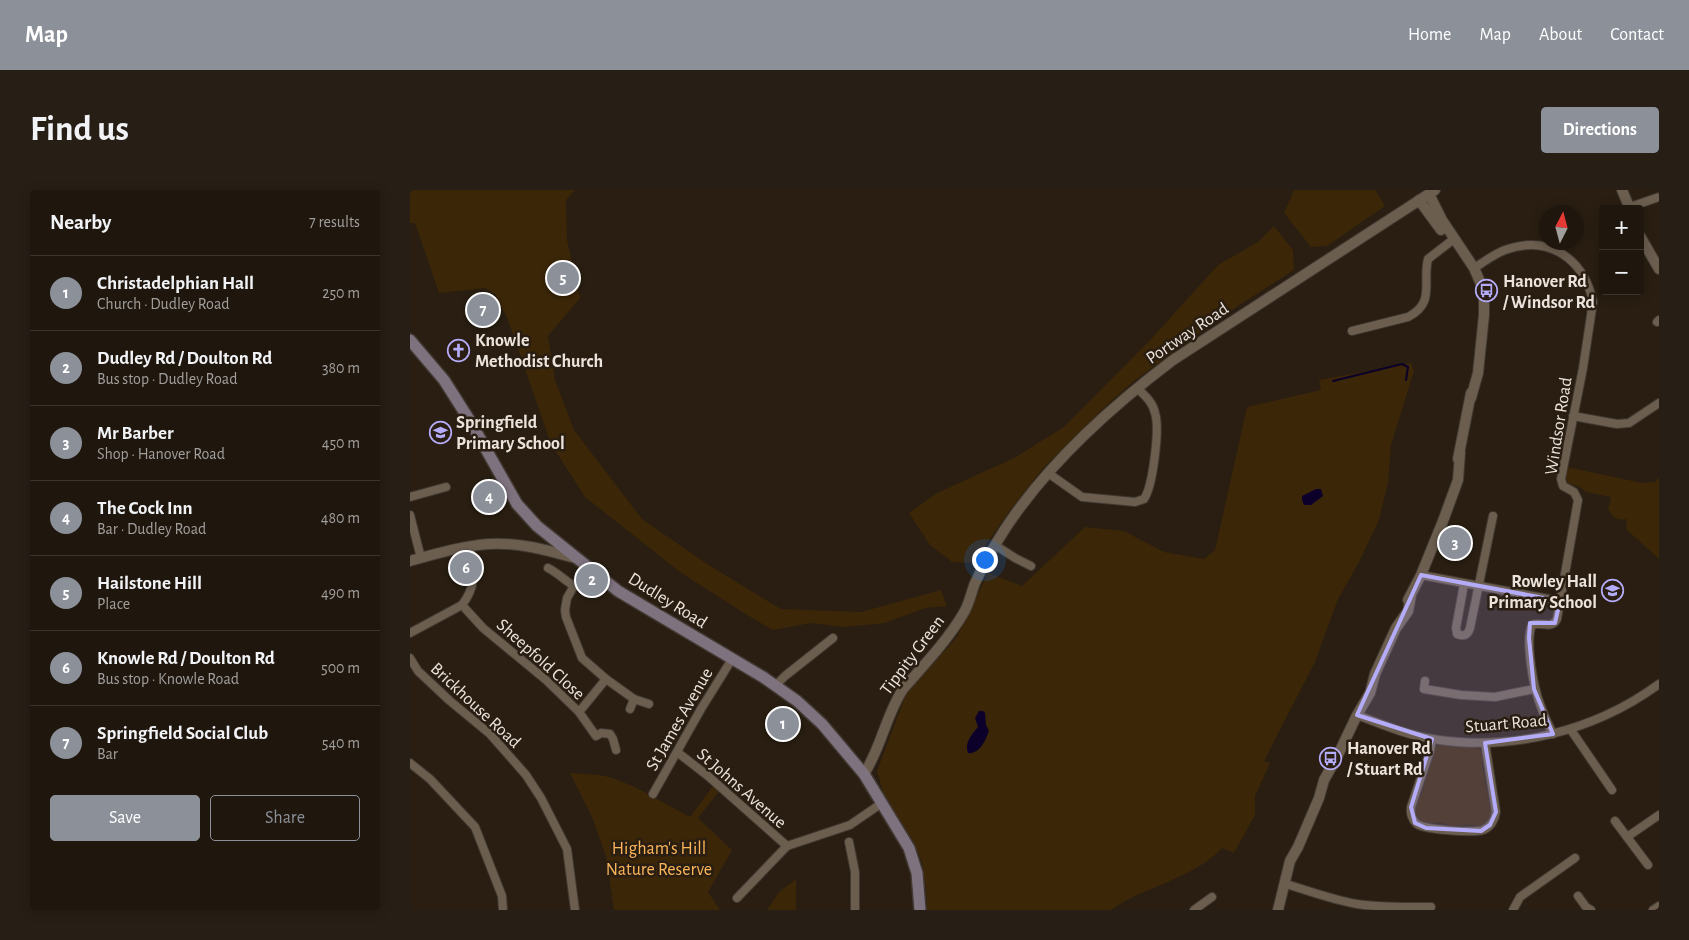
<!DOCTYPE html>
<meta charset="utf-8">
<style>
:root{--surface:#1f160d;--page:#271f16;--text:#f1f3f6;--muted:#a19f9d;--line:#3c352e;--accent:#8c9099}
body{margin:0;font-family:"Alegreya Sans",sans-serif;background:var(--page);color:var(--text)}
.controls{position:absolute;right:15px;top:15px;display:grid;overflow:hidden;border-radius:5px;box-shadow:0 2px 12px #0003}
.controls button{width:45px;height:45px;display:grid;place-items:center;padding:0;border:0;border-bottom:1px solid var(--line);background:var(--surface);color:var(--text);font:25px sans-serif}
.compass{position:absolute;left:1129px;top:15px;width:45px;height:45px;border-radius:50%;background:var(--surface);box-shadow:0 2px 12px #0003;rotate:6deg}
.you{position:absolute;left:574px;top:369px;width:18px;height:18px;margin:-12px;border:4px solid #fff;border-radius:50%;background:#1a73e8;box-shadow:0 0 0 8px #1a73e833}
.badge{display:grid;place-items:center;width:32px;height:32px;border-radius:50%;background:var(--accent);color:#fff;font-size:16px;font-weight:700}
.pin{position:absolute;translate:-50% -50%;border:2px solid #fff;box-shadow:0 1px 5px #0006}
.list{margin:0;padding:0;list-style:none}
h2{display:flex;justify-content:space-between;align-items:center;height:65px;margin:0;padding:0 20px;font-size:21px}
h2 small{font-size:16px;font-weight:400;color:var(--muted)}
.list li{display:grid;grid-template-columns:32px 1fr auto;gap:15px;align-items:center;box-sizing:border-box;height:75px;padding:0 20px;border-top:1px solid var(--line)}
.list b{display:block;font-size:19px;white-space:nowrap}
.list p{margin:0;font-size:16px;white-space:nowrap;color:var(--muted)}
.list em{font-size:16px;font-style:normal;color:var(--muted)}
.actions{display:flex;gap:10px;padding:15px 20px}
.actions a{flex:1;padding:11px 0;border:1px solid var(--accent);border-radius:5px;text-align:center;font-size:18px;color:var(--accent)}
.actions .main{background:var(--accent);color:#fff}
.map{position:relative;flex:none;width:1249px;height:720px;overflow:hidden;border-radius:5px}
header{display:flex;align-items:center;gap:30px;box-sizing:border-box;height:70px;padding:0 25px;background:var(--accent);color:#fff}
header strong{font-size:24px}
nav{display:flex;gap:28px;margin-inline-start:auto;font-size:18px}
.intro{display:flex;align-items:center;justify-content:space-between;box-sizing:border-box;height:120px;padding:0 30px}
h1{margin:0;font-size:35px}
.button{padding:12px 22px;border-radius:5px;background:var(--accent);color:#fff;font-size:18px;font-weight:700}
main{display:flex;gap:30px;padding:0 30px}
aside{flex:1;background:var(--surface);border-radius:5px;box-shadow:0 2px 12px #0003}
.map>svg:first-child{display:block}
.green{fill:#3b2608}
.water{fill:#0c002a}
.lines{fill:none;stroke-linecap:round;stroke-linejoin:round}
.stream{stroke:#0c002a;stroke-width:2}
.minor-casing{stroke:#413831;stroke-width:10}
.tertiary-casing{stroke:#413831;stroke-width:12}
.secondary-casing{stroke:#413831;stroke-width:14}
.minor{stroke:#6b5e4f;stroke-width:8}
.tertiary{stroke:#6b5e4f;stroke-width:10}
.secondary{stroke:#7d727e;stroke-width:11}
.marked{fill:#b5acf9;fill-opacity:0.2;stroke:#b5acf9;stroke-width:4;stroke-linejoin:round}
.labels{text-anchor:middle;stroke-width:5;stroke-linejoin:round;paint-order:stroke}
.poi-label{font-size:18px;font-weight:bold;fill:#ece4dc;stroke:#291e11;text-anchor:start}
.street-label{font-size:18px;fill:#ece4dc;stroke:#291e11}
.park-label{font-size:18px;fill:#fdb65b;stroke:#291e11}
</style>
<header>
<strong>Map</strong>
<nav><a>Home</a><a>Map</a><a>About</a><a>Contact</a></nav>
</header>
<div class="intro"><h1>Find us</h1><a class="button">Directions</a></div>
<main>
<aside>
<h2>Nearby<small>7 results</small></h2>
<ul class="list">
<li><span class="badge">1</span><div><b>Christadelphian Hall</b><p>Church · Dudley Road</p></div><em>250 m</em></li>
<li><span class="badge">2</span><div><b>Dudley Rd / Doulton Rd</b><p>Bus stop · Dudley Road</p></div><em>380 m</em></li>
<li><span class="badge">3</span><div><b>Mr Barber</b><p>Shop · Hanover Road</p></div><em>450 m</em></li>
<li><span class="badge">4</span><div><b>The Cock Inn</b><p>Bar · Dudley Road</p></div><em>480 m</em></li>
<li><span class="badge">5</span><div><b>Hailstone Hill</b><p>Place</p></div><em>490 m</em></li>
<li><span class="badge">6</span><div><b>Knowle Rd / Doulton Rd</b><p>Bus stop · Knowle Road</p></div><em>500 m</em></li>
<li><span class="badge">7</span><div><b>Springfield Social Club</b><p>Bar</p></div><em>540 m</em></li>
</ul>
<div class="actions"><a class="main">Save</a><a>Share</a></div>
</aside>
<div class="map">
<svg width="1249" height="720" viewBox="0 0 1249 720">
<rect width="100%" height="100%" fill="#291e11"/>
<g class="green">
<path d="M0,0H165L156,10L157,50L170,108L138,146L145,190L164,240L232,329L297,374L371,419L451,422L531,400L537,416L515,418L475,433L435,437L401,433L363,440L337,425L270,382L175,307L141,254L98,130L85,104L75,98L29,103L5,33H0Z"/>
<path d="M884,0H965L975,16L917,56L901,57L874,23Z"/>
<path d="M864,36L883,60L884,80L817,123L724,191L700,212L634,277L600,320L566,369L560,373L542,372L520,355L499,323L527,303L604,268L654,237L743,147L808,75L848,52Z"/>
<path d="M1001,173L1004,181L981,255L978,292L969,330L949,372L928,409L905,472L854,571L860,573L845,606V625L824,663L812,658C785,688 733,697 701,720H517L516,699L512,672L503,650L474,606L467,581L496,504L547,447L578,383L612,396L675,337L714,341L754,362L794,369L805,360L837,217L911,200L909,190Z"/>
<path d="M1157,277L1232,293L1245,292L1249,287V369L1216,339L1217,329C1207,331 1204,328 1198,319L1201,307L1176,302L1170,297L1156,292L1154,289Z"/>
<path d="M1025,555L1068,558C1074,562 1074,567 1072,574L1080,617L1083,622L1082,628L1072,638C1065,634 1051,634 1044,637C1035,632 1023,632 1014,634C1003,626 1002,615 1011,606L1024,564Z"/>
<path d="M160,583C171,584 184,584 195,586C223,593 253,613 280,627L303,596L310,600L288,628L322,660L298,702L310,720H204L196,666L182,627Z"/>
<path d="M386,689V720H357L369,702Z"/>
</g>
<g class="water">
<path d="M906,299H911L913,306L901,315H894L892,310V306Z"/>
<path d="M569,521H573L575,523L576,535L579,541C575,551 570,564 558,563C554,553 562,544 568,537L565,528Z"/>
</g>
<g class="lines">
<path class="stream" d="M923,191L992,174L998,177L996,190"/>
<defs>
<g id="minor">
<path d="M1220,17L1249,7"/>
<path d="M1064,78C1074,72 1084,64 1095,60C1139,44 1174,69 1183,112L1173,178L1151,289L1153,296L1164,302L1168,310L1147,429C1142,440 1131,431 1122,435C1118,445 1119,456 1120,466C1123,497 1129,516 1143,544"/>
<path d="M1247,132L1249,130"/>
<path d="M942,141L998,127C1026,113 1012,92 1018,69L1040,52"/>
<path d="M1163,226L1207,234L1219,233L1249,213"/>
<path d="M638,283L672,307L725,312L734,309C743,296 750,238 745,223C743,212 734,205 727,198"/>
<path d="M0,307L36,297"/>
<path d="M0,325L11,368"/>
<path d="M585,355L605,368L621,376"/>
<path d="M138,378C148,383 154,390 164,396"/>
<path d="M1011,385L1150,411"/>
<path d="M1054,394L1046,438L1047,444C1054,447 1058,445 1060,438L1083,326"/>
<path d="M52,415L73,438L136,490L169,522L186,546L191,543L200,544L203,549L206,560"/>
<path d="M0,443L52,415C68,394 63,381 60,357"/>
<path d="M0,468L8,481L40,511L80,544L116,585L131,608L157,659L165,720"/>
<path d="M196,489L224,509L239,514"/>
<path d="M1015,491L1014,499L1051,505L1085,507L1124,499"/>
<path d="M366,495L375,486L423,448"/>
<path d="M220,519L224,509"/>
<path d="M169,522L196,489L172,468L156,427L155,420L157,408L164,396L169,390"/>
<path d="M947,525C971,534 996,545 1023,549C1101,562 1185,541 1249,494"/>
<path d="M1161,540L1202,600"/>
<path d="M1022,549L1020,561L1001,617C1000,623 1002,630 1007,634C1015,640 1064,643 1073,640C1081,637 1085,629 1086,622L1075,553"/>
<path d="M267,562L298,586L377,656"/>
<path d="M0,573L20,589L65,637L92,706L93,720"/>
<path d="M243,604L291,519L322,469"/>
<path d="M1205,631L1238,675"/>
<path d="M1217,647L1249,625"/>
<path d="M439,652L445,682V720"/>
<path d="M876,694C899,701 923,710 947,714C972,718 996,717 1021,717"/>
<path d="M1168,706L1176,717L1181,720"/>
<path d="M327,708L377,656L440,635L472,613"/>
<path d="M784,720L802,707"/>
<path d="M1103,720L1110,707L1165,668"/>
<path d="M1243,720L1249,716"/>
</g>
<g id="tertiary">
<path d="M1212,0L1220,19"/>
<path d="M1019,4L1032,30L1064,78L1074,101V125L1068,183L1061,208"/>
<path d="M1009,10L1031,40"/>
<path d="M1230,46L1249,79"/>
<path d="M1048,269L1061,203"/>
<path d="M0,371C25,364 52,356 79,354C108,352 137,360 165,368"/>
<path d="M998,410L1011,385L1033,331L1048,290L1050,263"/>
<path d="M454,584C471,558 476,525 493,499C514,475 537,451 553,424C559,415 561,403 565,393C574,374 584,356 595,339C637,275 702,216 763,170L1025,0"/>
<path d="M868,720L880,671L888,657L909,608L914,590L927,567L947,525L960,503L965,484L986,438L998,421L1001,405"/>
</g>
<path id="secondary" d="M0,150L34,190L60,231L107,314L127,336L208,401L353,487L387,511L412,534L454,584L499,658L507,683L510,720"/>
</defs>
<use href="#minor" class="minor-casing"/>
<use href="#tertiary" class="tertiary-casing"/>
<use href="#secondary" class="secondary-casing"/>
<use href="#minor" class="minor"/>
<use href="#tertiary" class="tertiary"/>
<use href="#secondary" class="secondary"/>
</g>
<path class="marked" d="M1011,385L1150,411L1145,433H1120L1119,448L1124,499L1143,544L1075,553L1086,622L1080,635L1071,641L1016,638L1005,633L1001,617L1022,549L947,525Z"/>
<defs>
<symbol id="bus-ring" viewBox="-11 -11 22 22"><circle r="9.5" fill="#291e11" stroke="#b5acf9" stroke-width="1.5"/><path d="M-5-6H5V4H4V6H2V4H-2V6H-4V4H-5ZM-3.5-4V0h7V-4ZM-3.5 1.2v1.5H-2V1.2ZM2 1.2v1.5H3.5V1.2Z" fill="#b5acf9"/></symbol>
<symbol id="church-ring" viewBox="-11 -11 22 22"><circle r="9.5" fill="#291e11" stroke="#b5acf9" stroke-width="1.5"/><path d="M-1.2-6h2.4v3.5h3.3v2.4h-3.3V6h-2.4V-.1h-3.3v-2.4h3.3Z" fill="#b5acf9"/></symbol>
<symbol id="school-ring" viewBox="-11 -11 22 22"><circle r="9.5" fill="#291e11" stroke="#b5acf9" stroke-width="1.5"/><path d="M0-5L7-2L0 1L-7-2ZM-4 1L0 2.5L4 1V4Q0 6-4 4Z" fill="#b5acf9"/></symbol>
</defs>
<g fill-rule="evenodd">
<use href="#bus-ring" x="1064" y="88" width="25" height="25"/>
<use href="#church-ring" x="36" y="148" width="25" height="25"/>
<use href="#school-ring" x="18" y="230" width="25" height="25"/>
<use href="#school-ring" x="1190" y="388" width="25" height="25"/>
<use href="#bus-ring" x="908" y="556" width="25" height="25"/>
</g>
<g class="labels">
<g class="poi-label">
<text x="1093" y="97">Hanover Rd<tspan x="1093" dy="21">/ Windsor Rd</tspan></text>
<text x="65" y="156">Knowle<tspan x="65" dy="21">Methodist Church</tspan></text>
<text x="46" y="238">Springfield<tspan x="46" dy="21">Primary School</tspan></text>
<text x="1187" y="397" text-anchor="end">Rowley Hall<tspan x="1187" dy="21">Primary School</tspan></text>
<text x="937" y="564">Hanover Rd<tspan x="937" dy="21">/ Stuart Rd</tspan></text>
</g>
<g class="street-label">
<text transform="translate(777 143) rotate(-34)" y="6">Portway Road</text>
<text transform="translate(1148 236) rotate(-81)" y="6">Windsor Road</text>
<text transform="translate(258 410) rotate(32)" y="6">Dudley Road</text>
<text transform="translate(502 465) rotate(-53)" y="6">Tippity Green</text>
<text transform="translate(131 469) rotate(42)" y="6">Sheepfold Close</text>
<text transform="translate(66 515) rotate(43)" y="6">Brickhouse Road</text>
<text transform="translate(269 529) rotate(-60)" y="6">St James Avenue</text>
<text transform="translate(1096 533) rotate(-5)" y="6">Stuart Road</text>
<text transform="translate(332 598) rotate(41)" y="6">St Johns Avenue</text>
</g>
<g class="park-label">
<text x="249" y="664">Higham's Hill<tspan x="249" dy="21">Nature Reserve</tspan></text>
</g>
</g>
</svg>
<div class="controls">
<button>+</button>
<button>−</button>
</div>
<svg class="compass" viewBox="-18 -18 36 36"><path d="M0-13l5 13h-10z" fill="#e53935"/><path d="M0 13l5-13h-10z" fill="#a19f9d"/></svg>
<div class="you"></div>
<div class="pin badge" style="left:373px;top:534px">1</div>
<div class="pin badge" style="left:182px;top:390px">2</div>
<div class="pin badge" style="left:1045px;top:353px">3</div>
<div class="pin badge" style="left:79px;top:307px">4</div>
<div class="pin badge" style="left:153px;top:88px">5</div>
<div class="pin badge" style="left:56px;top:378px">6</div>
<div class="pin badge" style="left:73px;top:120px">7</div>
</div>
</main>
